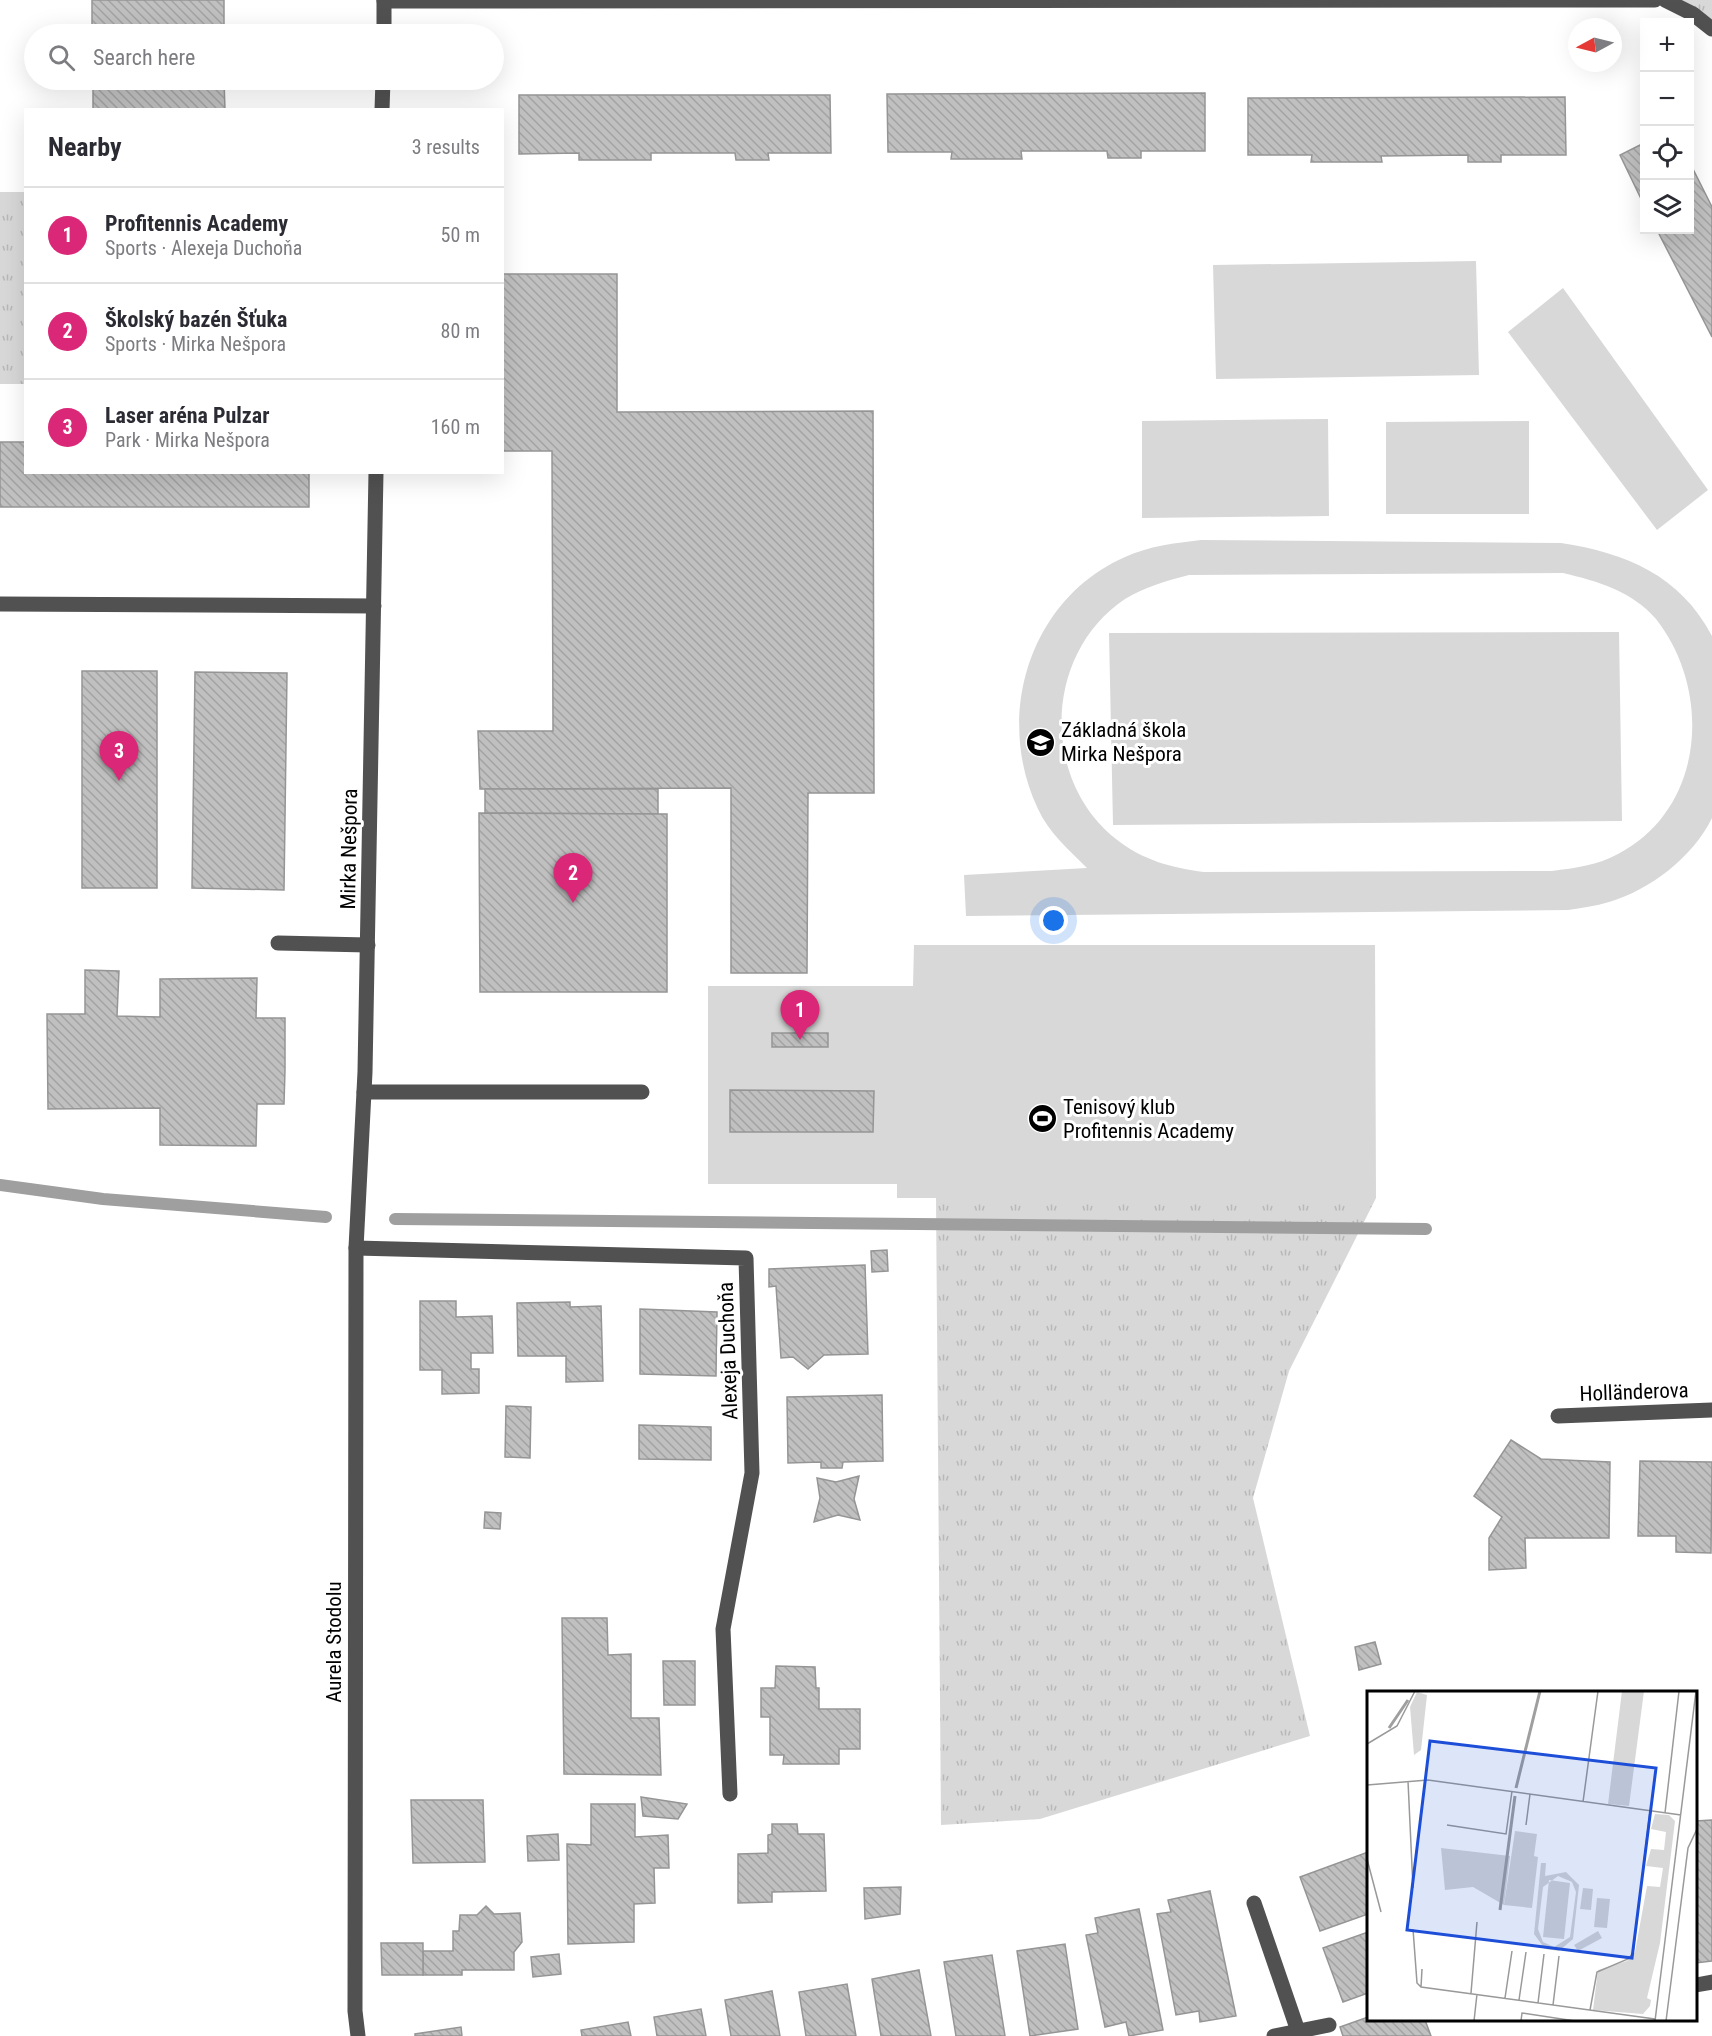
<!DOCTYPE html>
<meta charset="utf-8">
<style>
:root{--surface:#fff;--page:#f7f7f7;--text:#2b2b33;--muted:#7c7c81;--line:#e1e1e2;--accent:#db2777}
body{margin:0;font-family:"Roboto Condensed",sans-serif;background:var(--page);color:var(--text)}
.controls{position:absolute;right:18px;top:18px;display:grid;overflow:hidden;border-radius:0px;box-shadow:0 6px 24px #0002}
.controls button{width:54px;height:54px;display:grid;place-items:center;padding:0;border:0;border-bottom:2px solid var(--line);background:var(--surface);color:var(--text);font:30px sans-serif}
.compass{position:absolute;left:1568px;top:18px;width:54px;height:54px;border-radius:50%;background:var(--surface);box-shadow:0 6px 24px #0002;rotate:263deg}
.you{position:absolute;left:1054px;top:921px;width:21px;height:21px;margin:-15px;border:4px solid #fff;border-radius:50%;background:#1a73e8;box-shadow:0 0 0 9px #1a73e833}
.badge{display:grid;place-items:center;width:39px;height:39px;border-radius:50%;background:var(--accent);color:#fff;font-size:20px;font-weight:700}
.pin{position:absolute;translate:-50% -50px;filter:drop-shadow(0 2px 3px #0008)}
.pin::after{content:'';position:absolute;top:32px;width:21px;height:18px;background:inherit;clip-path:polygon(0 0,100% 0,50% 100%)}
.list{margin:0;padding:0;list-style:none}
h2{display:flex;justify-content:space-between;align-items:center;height:78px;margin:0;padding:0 24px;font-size:26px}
h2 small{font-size:20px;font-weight:400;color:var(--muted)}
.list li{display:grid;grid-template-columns:39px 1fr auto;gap:18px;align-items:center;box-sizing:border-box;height:96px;padding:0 24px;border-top:2px solid var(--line)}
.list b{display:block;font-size:22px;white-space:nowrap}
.list p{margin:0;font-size:20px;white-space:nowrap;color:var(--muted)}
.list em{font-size:20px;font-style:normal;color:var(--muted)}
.icon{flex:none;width:33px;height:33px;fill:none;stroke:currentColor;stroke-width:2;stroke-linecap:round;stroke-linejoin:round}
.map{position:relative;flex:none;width:1712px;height:2036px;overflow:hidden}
.search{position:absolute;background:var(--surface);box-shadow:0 6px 24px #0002;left:24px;top:24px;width:480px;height:66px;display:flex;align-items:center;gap:15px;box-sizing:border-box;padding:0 21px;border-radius:33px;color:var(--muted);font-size:22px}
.panel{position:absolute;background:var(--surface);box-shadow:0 6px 24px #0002;left:24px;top:108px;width:480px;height:366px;border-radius:0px}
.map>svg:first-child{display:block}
.grass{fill:url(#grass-tufts)}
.park{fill:#d8d8d8;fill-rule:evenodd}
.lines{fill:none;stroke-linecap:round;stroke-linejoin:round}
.stream{stroke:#9f9f9f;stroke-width:12}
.building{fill:url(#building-back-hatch);stroke:#959595;stroke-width:1.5}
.minor{stroke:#515151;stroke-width:15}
.labels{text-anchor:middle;stroke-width:6;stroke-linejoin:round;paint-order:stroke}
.poi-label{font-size:21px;fill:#000;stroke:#fff;text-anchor:start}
.street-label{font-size:21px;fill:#000;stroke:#fff}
.inset-river{fill:none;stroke:#9f9f9f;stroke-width:3}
.inset-road{fill:none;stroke:#999;stroke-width:1.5}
.view{fill:#1d4ed8;fill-opacity:0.15;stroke:#1d4ed8;stroke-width:3}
.inset-edge{fill:none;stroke:#000;stroke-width:3}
</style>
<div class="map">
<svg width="1712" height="2036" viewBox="0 0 1712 2036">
<defs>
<pattern id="grass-tufts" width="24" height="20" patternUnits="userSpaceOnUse" patternTransform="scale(1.5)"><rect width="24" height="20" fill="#d8d8d8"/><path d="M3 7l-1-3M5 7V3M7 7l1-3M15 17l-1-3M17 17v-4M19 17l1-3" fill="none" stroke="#b8b8b8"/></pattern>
<pattern id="building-back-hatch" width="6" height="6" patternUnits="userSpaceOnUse" patternTransform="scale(1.5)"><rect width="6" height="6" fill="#c0c0c0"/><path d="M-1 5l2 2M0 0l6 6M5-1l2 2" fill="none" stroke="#a3a3a3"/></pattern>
</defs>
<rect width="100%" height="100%" fill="#fff"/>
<g class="grass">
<path d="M1669,0H1712V29Z"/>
<rect x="0" y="192" width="25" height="192"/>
<path d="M936,1198H1376L1289,1371L1253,1498L1310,1736L1040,1819L941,1825Z"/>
</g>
<g class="park">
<path d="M1476,261L1479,375L1216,379L1213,265Z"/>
<path d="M1563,288L1708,490L1657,530L1508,332Z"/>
<path d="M1328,419L1329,516L1142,518V421Z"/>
<path d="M1529,421V514H1386V422Z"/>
<path d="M1201,540L1561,543C1626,553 1680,575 1712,636V818C1693,857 1650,890 1609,902C1596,906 1581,908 1568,910L966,916L964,875L1087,868C1069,850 1049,833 1038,809C994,717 1029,599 1125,557C1149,546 1175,543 1201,540ZM1563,573C1597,581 1632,591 1656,619C1712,690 1706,808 1618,854C1598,865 1575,868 1552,871L1204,872C1172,868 1142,860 1116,839C1040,779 1044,653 1125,599C1145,587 1166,581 1189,575Z"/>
<path d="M1619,632L1622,821L1113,825L1109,633Z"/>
<path d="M914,945H1375L1376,1198H897V1184H708V986H913Z"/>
</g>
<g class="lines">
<g class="stream">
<path d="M0,1185L103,1199L326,1217"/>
<path d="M395,1219L1426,1229"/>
</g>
</g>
<g class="building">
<rect x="92" y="0" width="132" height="34"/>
<path d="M93,80H224L225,110H93Z"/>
<path d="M1205,93V151H1141V158H1108L1107,151H1021L1022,159H951L952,152H888L887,94Z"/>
<path d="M519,95H830L831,153H768L769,160H736L735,153H651V160H579V153L519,154Z"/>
<path d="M1565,97L1566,155H1501V162H1468V155L1381,156L1382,162H1311L1312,155H1248V98Z"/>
<path d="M1644,143V205L1620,155Z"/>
<path d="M1690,163L1712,207V337L1657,230H1690Z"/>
<path d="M502,274H617V412L873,411L874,793H808L807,973H731V788L480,789L478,731H553L552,451H502Z"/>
<path d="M0,442H26V472H309V507H0Z"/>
<rect x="82" y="671" width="75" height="217"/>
<path d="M195,672L287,673L284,890L192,888Z"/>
<path d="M485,789H658V814L485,813Z"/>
<path d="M479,813L667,814V992H480Z"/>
<path d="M85,970L119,971L117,1016L160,1017V979L257,978L256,1018H285V1070L284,1104H257L256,1146L160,1145V1108L48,1109L47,1014H85Z"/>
<rect x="772" y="1033" width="56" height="14"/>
<path d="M730,1090L874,1091L873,1132H730Z"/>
<path d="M887,1250L888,1271L872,1272L871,1251Z"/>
<path d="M865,1265L868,1354L824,1355L808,1369L793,1357L781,1358L776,1286L769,1287V1269Z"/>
<path d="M420,1301H456V1317L492,1316L493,1353H471V1369H479V1393L442,1394V1370H420Z"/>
<path d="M570,1302V1307L601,1306L603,1381L566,1382V1356H518L517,1303Z"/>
<path d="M640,1309L717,1312L716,1376L640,1374Z"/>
<path d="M882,1395L883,1461L843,1462L842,1468H821V1462L788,1463L787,1397Z"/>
<path d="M506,1406L531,1407L530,1458L505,1457Z"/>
<path d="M639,1425L711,1427V1460L639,1459Z"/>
<path d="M1511,1440L1541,1459L1610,1462L1609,1538H1525L1526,1568L1489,1570V1538L1502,1517L1474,1496Z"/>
<path d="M1640,1461L1712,1462L1711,1553L1676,1552V1536H1638Z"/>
<path d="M859,1476L854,1499L860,1520L838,1515L814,1522L820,1498L817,1478L836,1482Z"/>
<path d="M485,1512L501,1513L500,1529L484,1528Z"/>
<path d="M562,1618H607L608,1655L631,1654V1718H659L661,1775L564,1774Z"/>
<path d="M1375,1642L1381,1664L1359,1670L1355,1647Z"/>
<path d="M663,1661H695V1705H664Z"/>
<path d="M776,1666L815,1667L816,1688H819V1709H860V1749H839V1764H783L784,1755H770V1717H761V1688H775Z"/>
<path d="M641,1797L667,1801L687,1804L678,1819L643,1816Z"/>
<path d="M411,1800H483L485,1862L413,1863Z"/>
<path d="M591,1804H635V1837L668,1835L669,1868H654L655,1903L634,1904V1942L568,1944L567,1844L591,1845Z"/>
<path d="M1712,1820V1961L1696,1963V1821Z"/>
<path d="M772,1824H797L798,1834H824L826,1891L772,1892V1902L738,1903V1854L768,1853V1835L772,1834Z"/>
<path d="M558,1834L559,1860L528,1861L527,1836Z"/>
<path d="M1368,1852V1914L1320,1931L1300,1877Z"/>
<path d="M901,1887L900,1914L865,1919L864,1888Z"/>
<path d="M1210,1891L1236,2016L1200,2022L1199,2011L1176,2015L1157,1914L1171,1912L1168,1900Z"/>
<path d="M486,1906L494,1914L520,1913L522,1942L514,1952V1970H462V1975H423V1951H453V1931H459L460,1915H477Z"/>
<path d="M1139,1909L1163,2030L1129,2036L1126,2022L1105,2027L1086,1935L1098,1933L1095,1918Z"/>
<path d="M1368,1932V1993L1343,2002L1323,1948Z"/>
<path d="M381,1943H423V1975H382Z"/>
<path d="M1065,1944L1078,2029L1030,2036L1017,1951Z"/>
<path d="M559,1954L561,1974L533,1977L531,1957Z"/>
<path d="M992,1955L1005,2036H956L944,1962Z"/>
<path d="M919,1970L931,2036H881L872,1979Z"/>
<path d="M847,1984L856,2036H806L799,1992Z"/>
<path d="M772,1991L780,2036H731L725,2000Z"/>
<path d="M701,2009L706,2036H657L654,2017Z"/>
<path d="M1368,2017V2020H1425L1431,2036H1343L1340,2027Z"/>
<path d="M628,2022L631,2036H582L581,2030Z"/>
<path d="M461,2027L462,2036H415V2034Z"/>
</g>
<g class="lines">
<g class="minor">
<path d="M1665,0L1693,14L1712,29"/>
<path d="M384,1L1655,0"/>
<path d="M384,34V0"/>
<path d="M382,110L383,80"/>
<path d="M0,604L374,606"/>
<path d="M278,943L368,945"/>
<path d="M364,1092H642"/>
<path d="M356,1248L746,1258L752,1473L723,1629L730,1794"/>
<path d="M1558,1416L1712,1410"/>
<path d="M1254,1903L1298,2031"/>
<path d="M1696,1985L1712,1982"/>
<path d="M358,2036L355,2011L356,1248L365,1072L376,472"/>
<path d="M1274,2036L1329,2025"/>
</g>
</g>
<defs>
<symbol id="school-disc" viewBox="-11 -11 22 22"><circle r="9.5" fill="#000" stroke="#fff"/><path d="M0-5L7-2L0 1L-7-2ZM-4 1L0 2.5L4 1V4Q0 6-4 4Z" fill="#fff"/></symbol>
<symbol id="stadium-disc" viewBox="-11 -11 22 22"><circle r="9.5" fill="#000" stroke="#fff"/><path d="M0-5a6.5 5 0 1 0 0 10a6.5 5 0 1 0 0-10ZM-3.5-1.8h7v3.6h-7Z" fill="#fff"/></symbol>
</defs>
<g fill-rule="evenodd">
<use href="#school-disc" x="1024" y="726" width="33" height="33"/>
<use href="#stadium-disc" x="1026" y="1102" width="33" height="33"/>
</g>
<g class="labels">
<g class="poi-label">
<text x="1061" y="737">Základná škola<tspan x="1061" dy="24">Mirka Nešpora</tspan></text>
<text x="1063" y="1114">Tenisový klub<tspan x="1063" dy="24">Profitennis Academy</tspan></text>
</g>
<g class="street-label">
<text transform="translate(349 849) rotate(-89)" y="7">Mirka Nešpora</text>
<text transform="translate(728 1351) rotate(-92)" y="7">Alexeja Duchoňa</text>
<text transform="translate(1634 1392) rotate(-2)" y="7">Holländerova</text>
<text transform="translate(334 1642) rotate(-90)" y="7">Aurela Stodolu</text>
</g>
</g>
<g transform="translate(1367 1691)">
<rect width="330" height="330" fill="#fff"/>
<path d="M255,0H277L262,115L241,113ZM50,1L60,4L54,59L47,64L43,16ZM288,123L302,124L308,130L293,252L280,307L284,309L283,315L276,323L226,319L231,279L260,270L268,261L280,195L293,196L296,177L279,175L284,158L297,159L299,141L284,138ZM74,157L143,165L137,214L106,196L78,199Z" fill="#d8d8d8"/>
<path d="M148,140L170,143L167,165L171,166L165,217L137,214ZM174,172H179L178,185L199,181L212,194L206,248L192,260L178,258L167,243ZM191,185L205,191L209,201L203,246L187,256L176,251L171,238L176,196ZM182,189L203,192L197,248L176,246ZM216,197L226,198L224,219L213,218ZM230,207L243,208L240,237L227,236ZM231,240L235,247L211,260L207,254Z" fill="#d8d8d8" fill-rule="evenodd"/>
<path class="inset-river" d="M22,37L41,9M149,97L173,0M133,219L148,105"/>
<path class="inset-road" d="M0,53L30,35L48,0M41,90L46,197M0,94L61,89L314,124M216,111L231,0M298,122L312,0M80,134L139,143L145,100M159,134L163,103M0,168L14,221M46,238L50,292L54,296L288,328M54,296L55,278M104,302L110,231M138,307L145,260M152,309L159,261M171,312L177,263M186,314L192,265M223,319L230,281L261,268L266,262L283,120M107,330L110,303M154,330L155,322L208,330M288,330L329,0M299,330L321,157L330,138"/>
<path class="view" d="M63,50L289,77L265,267L40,239Z"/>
<rect width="330" height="330" class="inset-edge"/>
</g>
</svg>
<div class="controls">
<button>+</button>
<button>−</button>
<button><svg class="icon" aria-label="locate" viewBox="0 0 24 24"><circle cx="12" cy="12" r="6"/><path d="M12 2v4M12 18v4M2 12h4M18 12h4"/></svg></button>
<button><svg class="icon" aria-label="layers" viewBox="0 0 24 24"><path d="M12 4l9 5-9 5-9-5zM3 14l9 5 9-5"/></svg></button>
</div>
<svg class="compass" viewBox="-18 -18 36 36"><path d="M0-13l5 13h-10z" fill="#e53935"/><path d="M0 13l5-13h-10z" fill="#7c7c81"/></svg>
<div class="you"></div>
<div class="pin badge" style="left:800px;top:1040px">1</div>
<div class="pin badge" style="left:573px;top:903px">2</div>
<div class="pin badge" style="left:119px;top:781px">3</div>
<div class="search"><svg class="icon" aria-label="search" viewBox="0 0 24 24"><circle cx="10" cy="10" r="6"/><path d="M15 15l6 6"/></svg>Search here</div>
<section class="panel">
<h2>Nearby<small>3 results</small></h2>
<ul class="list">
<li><span class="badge">1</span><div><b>Profitennis Academy</b><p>Sports · Alexeja Duchoňa</p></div><em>50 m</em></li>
<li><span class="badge">2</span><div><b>Školský bazén Šťuka</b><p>Sports · Mirka Nešpora</p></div><em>80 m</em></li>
<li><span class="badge">3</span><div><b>Laser aréna Pulzar</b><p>Park · Mirka Nešpora</p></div><em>160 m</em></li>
</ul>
</section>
</div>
